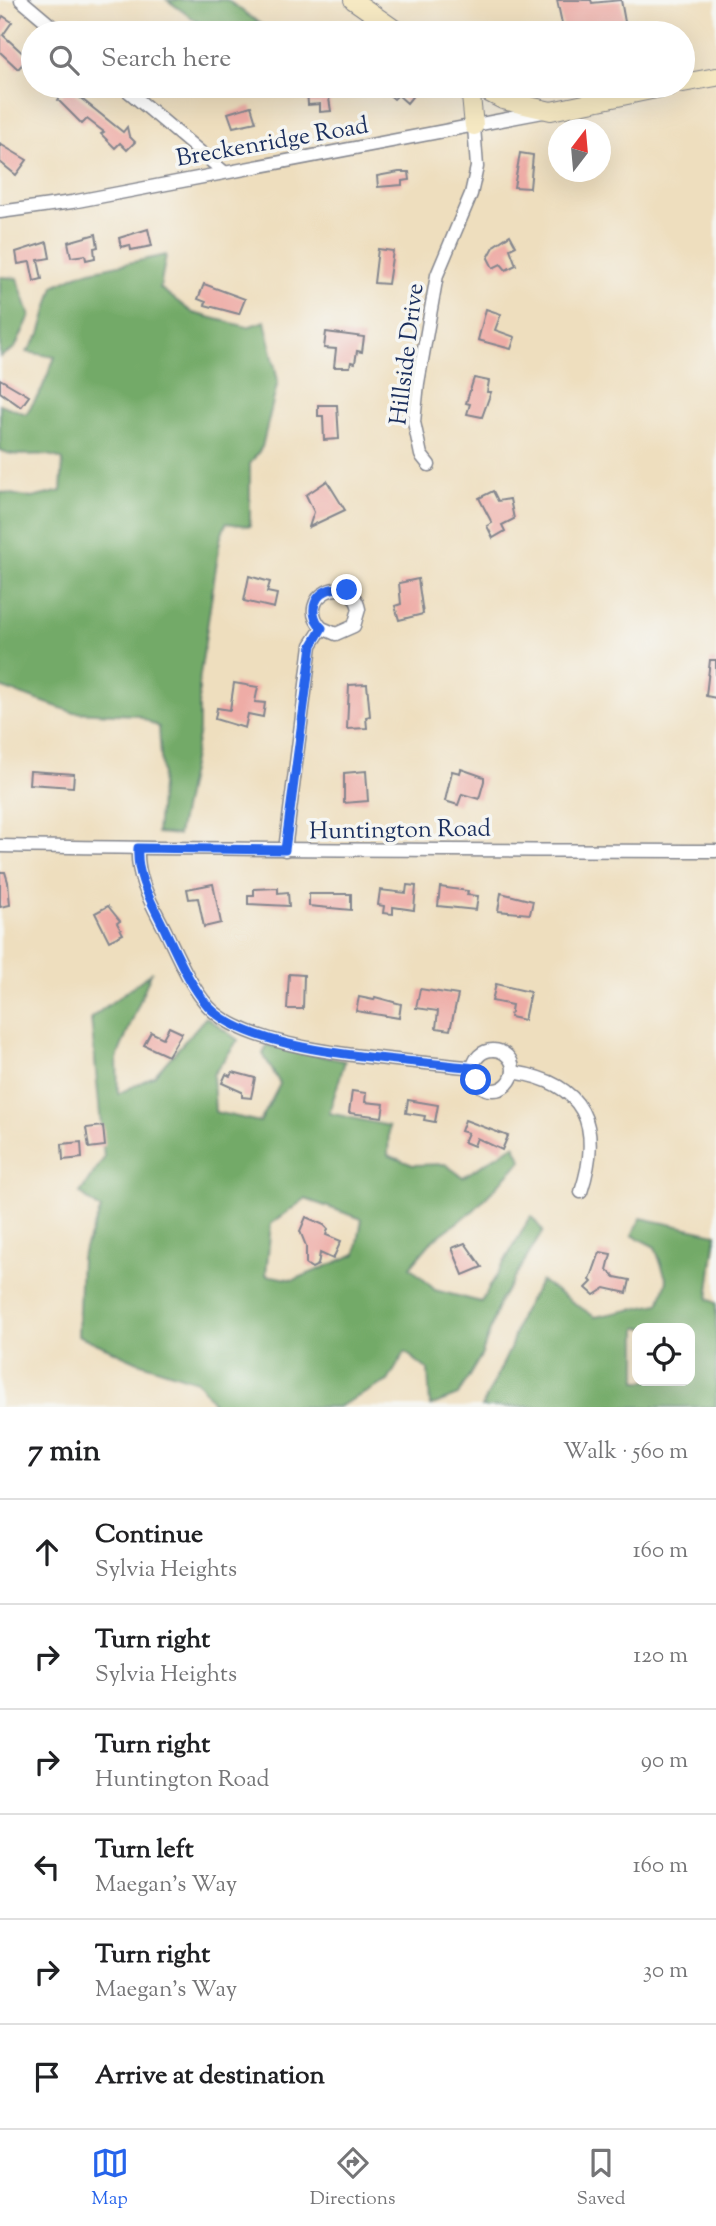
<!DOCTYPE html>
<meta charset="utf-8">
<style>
:root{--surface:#fff;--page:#f2f2f2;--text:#202124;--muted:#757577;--line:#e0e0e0;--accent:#2563eb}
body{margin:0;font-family:"Sorts Mill Goudy",serif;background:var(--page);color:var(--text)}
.controls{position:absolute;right:21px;bottom:21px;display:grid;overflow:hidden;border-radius:14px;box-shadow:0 7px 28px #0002}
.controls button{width:63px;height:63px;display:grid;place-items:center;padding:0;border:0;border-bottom:2px solid var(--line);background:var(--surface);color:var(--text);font:35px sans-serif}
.compass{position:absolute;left:548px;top:119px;width:63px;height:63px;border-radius:50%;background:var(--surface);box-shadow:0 7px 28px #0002;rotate:16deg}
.stop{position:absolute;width:21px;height:21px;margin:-16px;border:5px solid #2563eb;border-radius:50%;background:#fff}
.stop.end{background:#2563eb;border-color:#fff;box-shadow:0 2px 7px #0008}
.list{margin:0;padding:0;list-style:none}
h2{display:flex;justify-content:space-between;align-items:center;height:91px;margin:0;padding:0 28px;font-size:30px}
h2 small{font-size:23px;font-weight:400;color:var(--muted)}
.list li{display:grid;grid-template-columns:46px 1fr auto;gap:21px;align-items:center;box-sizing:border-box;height:105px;padding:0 28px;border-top:2px solid var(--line)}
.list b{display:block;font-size:26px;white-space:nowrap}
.list p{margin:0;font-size:23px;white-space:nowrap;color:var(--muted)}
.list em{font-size:23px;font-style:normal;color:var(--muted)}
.icon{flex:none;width:38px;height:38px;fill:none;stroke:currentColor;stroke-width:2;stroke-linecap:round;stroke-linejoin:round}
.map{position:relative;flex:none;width:716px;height:1407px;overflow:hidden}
.search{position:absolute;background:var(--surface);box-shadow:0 7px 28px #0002;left:21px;right:21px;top:21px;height:77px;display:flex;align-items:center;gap:18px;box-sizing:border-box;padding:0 24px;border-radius:38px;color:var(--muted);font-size:26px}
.sheet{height:721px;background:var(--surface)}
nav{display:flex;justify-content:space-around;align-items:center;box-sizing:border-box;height:98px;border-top:2px solid var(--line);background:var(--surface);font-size:19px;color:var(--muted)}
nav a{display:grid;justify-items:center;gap:4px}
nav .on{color:var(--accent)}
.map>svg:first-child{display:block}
.forest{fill:#73aa68;stroke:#476c63;stroke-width:2;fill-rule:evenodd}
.building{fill:#eeaca6}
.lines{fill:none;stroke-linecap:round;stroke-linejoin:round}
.minor-casing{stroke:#84868e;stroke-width:15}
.secondary-casing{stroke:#84868e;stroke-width:20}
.minor{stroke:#fff;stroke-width:12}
.secondary{stroke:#f6e9c3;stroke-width:18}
.route{stroke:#2563eb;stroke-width:9}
.labels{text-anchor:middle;stroke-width:7;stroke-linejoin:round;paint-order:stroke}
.street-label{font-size:24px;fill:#1b2f5e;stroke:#f6f6f2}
</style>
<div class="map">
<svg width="716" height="1407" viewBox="0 0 716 1407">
<rect width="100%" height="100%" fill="#f6f6f2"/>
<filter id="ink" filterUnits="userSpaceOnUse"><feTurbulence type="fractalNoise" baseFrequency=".0143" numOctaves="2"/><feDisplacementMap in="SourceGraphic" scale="14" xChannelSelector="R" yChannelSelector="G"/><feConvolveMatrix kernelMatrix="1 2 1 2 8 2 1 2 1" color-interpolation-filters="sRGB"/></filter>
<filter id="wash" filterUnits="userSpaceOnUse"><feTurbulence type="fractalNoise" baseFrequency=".00686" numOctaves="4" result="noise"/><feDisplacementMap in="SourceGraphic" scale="28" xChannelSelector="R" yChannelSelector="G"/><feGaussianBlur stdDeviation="1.57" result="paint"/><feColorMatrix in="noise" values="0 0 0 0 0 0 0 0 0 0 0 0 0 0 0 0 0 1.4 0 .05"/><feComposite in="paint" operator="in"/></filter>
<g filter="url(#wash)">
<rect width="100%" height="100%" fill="#eedebe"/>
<g class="forest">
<path d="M167,0H227L273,33H213Z"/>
<path d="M166,255L160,288L193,313L247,327L265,321L278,381L262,447L250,464V526L226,523L220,540L199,682V730L178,835L157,833L162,773L159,727L137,715L72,712L0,687V492L32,498L61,491L63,460C42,448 21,461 0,450V404L26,414L41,391L55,357L27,352L40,334L54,286L81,273Z"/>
<path d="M0,277L17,278L30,316L15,348L0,357Z"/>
<path d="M151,973L117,1058L118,1094L154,1076L206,1017L238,1040L213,1075L215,1112L260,1122L280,1084L263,1054L267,1045L345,1061L329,1113L389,1126L388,1155L413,1165L445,1164L463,1177L514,1145L522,1160L474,1210L432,1241L410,1267L435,1290L481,1302L531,1216L543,1231L499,1303L482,1354L458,1395L430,1406L428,1370L405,1352L388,1381L338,1407H212L213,1402L197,1381L138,1362L78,1335L81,1257L101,1210L80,1193L104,1158L91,1018ZM305,1199L362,1219L356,1254L294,1280L266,1275L271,1224Z"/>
<path d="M641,1218L716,1234L708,1299L716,1303V1407H482L510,1349L520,1316L541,1281L595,1317L659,1304L667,1281L655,1247L632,1235ZM637,1328H690V1381H637Z"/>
</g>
<g id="blocks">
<g class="building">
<path d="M557,0H591L592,3L621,0L627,33H564Z"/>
<path d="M3,16L12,22L3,35L28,58L18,69L0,52V21Z"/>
<path d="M327,86L331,111L320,112V104L308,105L307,88Z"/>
<path d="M386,86H421L407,103L398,95L394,99L387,93L391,89Z"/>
<path d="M68,88L123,132L127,127L129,136L135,142L127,150L120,143L115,148L101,134L104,132L87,119L82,124L58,100Z"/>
<path d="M251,106L256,122L233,127L228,113Z"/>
<path d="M0,144L27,160L16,175L0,162Z"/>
<path d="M520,153L533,155L530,188L514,187Z"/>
<path d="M399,172H409L410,180L402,181V185L378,187L377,176Z"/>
<path d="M148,229L152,246L131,250L130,245L121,247L119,238Z"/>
<path d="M96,234L98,247L94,248L95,258L86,260L85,255L71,257L68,242Z"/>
<path d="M510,235L516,246L510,249L516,265L506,270L501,264L493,268L488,258L495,245Z"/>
<path d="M47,242L50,258L38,260L42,279L34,281L30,262L18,264L16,252Z"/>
<path d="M378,249L393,251L388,284L374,283Z"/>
<path d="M204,284L245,299L239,314L205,305L206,302L198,299Z"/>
<path d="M486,309L501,314L495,330L515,337L511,349L478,340Z"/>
<path d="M326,332L364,337L362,352L357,351L355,363L351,362L350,367H334L336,349L324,348Z"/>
<path d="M474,378L489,381L487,392H491L482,417L467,414L470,404L466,403Z"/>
<path d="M0,379L29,396L21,407L0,392Z"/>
<path d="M318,405H337L339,439L324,440L323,416H318Z"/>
<path d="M327,481L345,510L309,527L314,512L306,495Z"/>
<path d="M493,491L498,501L510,499L514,519L502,525L505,531L493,538L487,526L492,523L479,498Z"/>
<path d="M249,576L270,582L267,592L277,594L274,608L244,601Z"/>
<path d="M418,579L423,614L399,620L395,606L401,604L399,583Z"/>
<path d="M710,660H716V698L706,696Z"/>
<path d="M234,683L258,687L255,702L265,703L263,717L248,714L245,728L215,719L217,708L230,710Z"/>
<path d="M367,684L370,716L366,717L367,728L347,729L349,685Z"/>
<path d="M461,769L484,777V781L479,799L462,794L458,805L445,801L452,771L460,773Z"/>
<path d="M30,771L74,774L73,787L29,784Z"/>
<path d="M366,771L368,801L344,803V773Z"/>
<path d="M0,872H5L8,882L10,905L0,907Z"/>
<path d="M213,884L221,923L204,927L198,898L189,899L187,889Z"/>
<path d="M407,885L416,886L414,910L393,907V914L383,913L384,906L378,905L380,890L406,893Z"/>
<path d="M440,887L468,891L467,895L478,896L476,910L438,906Z"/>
<path d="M278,888V893L288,892L289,906L248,904V895H254V889Z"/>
<path d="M501,893L533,901L530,914L498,911Z"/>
<path d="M309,894H351V910L309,906Z"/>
<path d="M108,906L120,921L117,923L123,934L109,941L95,913Z"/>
<path d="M289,974L304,975L303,1009H287Z"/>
<path d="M496,984L530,992L524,1020L510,1017L512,1005L492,1001Z"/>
<path d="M420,989L458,995L450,1030L436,1028L438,1011L416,1008Z"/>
<path d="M359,997L374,1000L375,997L401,1004L399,1018L356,1011Z"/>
<path d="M169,1027L182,1033L168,1056L144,1045L151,1032L163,1038Z"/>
<path d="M233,1072L255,1078L251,1098L242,1097V1092L222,1083L226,1074L230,1076Z"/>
<path d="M352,1091L366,1093L365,1102L384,1104L382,1117L349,1113Z"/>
<path d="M408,1100L438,1105L435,1122L424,1120L425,1116L406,1113Z"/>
<path d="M465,1120L508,1136L502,1150L477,1138L474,1146L464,1142L468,1133L461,1131Z"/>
<path d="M103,1126L105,1146L89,1148L86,1128Z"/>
<path d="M81,1142L82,1158L63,1160L62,1144Z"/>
<path d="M306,1217L324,1225L328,1229L326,1235L341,1241L333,1259L320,1253L318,1265L312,1268L306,1264V1246L300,1231Z"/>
<path d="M465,1243L482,1267L463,1275L452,1248Z"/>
<path d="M600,1252L611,1254L607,1270L615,1277L630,1280L627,1293L605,1288L594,1295L586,1288L592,1282L590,1280Z"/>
</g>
</g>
</g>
<g filter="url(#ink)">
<use href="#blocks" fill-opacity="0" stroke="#84868e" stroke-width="2"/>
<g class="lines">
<defs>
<g id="minor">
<path d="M21,0L60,33"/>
<path d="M122,86L224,172"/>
<path d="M0,212L72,202L543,112"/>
<path d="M429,465L421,455L414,422L418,383L437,275L471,194L477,167L474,126"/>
<path d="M0,846C239,850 477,850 716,851"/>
<path d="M138,848C136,879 152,904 166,932C178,957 190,985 208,1006C253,1056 407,1059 474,1068"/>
<path d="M285,850L311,645L322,628C293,598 350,568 359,609L354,626L336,634L322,628"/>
<circle cx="493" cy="1070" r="20"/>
<path d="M513,1072C585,1083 603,1125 581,1192"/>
</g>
<g id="secondary">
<path d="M353,0L400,33"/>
<path d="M683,83L716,77"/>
<path d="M470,86L474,126"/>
<path d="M476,86L503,100L551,111L670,86"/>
</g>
</defs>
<use href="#minor" class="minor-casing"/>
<use href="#secondary" class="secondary-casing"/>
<use href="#minor" class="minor"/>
<use href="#secondary" class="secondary"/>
</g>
</g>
<g class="lines" filter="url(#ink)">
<path class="route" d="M347,590C322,581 302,608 322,628L312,645L285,850L138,848C136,879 153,904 166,932C178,957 190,985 208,1006C253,1056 407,1059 474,1068L476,1080"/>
</g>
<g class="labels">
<g class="street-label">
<text transform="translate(272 141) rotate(-10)" y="8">Breckenridge Road</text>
<text transform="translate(406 354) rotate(-83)" y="8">Hillside Drive</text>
<text transform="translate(400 829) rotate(-1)" y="8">Huntington Road</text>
</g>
</g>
</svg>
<div class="controls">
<button><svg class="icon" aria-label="locate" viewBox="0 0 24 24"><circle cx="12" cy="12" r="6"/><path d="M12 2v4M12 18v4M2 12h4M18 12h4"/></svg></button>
</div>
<svg class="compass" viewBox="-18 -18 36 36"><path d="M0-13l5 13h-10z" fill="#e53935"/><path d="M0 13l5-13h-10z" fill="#757577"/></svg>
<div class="stop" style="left:476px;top:1080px"></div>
<div class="stop end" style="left:347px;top:590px"></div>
<div class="search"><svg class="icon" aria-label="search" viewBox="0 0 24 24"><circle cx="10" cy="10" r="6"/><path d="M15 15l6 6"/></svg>Search here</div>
</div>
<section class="sheet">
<h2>7 min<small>Walk · 560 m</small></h2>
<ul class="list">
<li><svg class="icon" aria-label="ahead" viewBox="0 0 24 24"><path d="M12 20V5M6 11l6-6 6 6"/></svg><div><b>Continue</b><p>Sylvia Heights</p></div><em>160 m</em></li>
<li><svg class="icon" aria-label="right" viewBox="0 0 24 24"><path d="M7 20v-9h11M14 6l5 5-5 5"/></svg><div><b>Turn right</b><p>Sylvia Heights</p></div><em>120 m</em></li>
<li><svg class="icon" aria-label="right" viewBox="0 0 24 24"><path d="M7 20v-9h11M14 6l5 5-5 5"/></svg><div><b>Turn right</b><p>Huntington Road</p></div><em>90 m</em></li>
<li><svg class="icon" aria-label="left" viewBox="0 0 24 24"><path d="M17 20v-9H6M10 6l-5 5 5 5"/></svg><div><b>Turn left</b><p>Maegan's Way</p></div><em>160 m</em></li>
<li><svg class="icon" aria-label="right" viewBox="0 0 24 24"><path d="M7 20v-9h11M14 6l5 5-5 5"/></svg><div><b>Turn right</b><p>Maegan's Way</p></div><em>30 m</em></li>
<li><svg class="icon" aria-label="arrive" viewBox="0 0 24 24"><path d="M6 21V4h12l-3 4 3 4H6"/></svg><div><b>Arrive at destination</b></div></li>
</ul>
</section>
<nav>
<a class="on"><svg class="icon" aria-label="map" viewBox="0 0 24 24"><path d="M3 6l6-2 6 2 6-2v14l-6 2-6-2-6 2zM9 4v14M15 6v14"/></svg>Map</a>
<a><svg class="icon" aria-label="directions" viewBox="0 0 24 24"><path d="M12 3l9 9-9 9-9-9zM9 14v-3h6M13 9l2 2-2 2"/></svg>Directions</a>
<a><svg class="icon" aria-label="saved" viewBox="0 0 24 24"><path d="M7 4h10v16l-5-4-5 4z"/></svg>Saved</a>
</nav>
